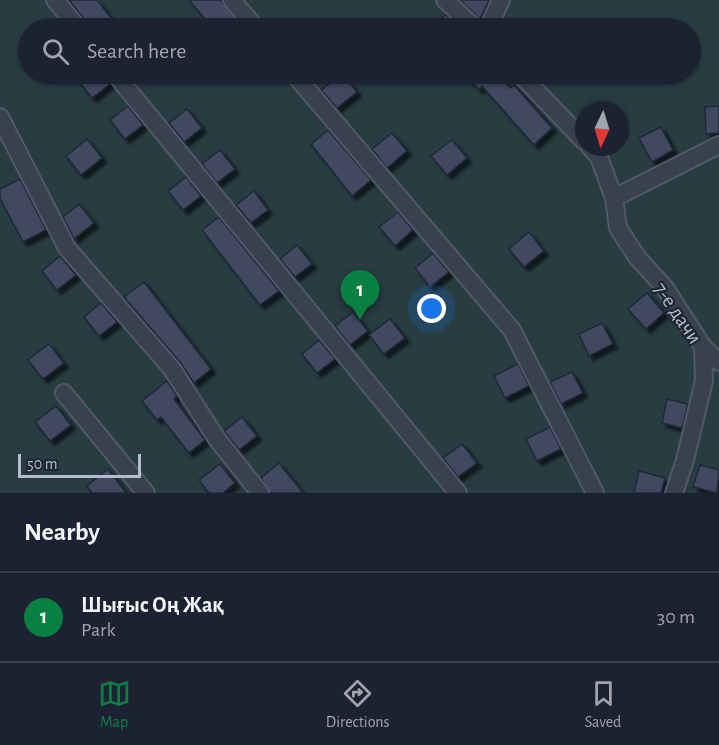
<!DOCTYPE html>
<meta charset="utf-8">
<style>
:root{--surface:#1c2231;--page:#252a39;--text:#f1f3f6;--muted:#a0a4ab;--line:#3a3f4d;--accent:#0b8043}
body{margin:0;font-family:"Alegreya Sans",sans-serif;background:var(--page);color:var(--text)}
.compass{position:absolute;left:575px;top:102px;width:54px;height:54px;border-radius:50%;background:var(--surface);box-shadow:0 2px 4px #0004;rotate:184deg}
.scale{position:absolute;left:18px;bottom:15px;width:123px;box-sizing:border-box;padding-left:6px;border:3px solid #b6bccb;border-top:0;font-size:16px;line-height:21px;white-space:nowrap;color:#b6bccb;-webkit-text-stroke:4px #1e2636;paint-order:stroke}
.you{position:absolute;left:432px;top:309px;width:21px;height:21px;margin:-15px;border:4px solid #fff;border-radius:50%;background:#1a73e8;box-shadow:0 0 0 9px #1a73e833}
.badge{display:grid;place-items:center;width:39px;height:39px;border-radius:50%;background:var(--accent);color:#fff;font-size:20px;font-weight:700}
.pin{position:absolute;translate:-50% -50px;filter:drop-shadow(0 2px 3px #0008)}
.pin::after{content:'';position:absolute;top:32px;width:21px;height:18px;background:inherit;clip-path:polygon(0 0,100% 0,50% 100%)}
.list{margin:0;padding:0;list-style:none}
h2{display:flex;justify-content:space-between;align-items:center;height:78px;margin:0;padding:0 24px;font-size:26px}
h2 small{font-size:20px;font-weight:400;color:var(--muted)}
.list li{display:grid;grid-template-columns:39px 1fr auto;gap:18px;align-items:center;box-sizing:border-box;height:90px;padding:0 24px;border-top:2px solid var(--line)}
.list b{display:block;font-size:22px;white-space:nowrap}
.list p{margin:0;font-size:20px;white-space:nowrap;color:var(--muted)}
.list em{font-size:20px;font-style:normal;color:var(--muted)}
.icon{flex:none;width:33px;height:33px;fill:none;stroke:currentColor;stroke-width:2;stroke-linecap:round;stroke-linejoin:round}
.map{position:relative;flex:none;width:719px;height:493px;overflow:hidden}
.search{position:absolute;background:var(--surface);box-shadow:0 2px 4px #0004;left:18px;right:18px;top:18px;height:66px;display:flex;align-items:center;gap:15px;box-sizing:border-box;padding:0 21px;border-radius:33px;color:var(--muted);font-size:22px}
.sheet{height:168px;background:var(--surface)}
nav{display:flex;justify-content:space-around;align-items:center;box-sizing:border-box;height:84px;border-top:2px solid var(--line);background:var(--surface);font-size:16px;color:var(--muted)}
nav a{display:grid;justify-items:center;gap:3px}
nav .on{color:var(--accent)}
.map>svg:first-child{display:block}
.green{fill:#273d42;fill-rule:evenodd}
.building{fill:#3f495f;stroke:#202838;stroke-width:1.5;filter:url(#shadow)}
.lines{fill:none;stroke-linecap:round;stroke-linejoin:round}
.minor-casing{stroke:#515968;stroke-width:20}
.minor{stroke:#394151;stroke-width:16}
.labels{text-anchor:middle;stroke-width:4.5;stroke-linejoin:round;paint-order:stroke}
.street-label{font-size:21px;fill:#b6bccb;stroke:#1e2636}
</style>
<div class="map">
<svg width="719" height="493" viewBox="0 0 719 493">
<defs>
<filter id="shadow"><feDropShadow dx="4.5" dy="4.5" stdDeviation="1.5" flood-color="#0009"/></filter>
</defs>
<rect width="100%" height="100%" fill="#252e41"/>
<path class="green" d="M0,0H719V493H0ZM28,28H690V74H28ZM584,111H620V147H584Z"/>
<g class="building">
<path d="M69,0H97L119,28H88L86,21Z"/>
<path d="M189,0H221L243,28H213Z"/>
<path d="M489,0L480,19L461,1L462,0Z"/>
<path d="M446,15L460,28H431Z"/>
<path d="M84,74H105L110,84L92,98L77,79Z"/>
<path d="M343,74L357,92L337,108L321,90Z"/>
<path d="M465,74H497L510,88L514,85L552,128L534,145L482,86L479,90Z"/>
<path d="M128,106L143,125L125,139L110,120Z"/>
<path d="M719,106V133L706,134L705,107Z"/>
<path d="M187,109L202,128L184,142L169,123Z"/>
<path d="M661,127L673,150L652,162L639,138Z"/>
<path d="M328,130L371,180L352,196L311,144Z"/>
<path d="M392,133L407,151L387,168L372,149Z"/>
<path d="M87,139L102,158L81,175L66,156Z"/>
<path d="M452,140L467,158L447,175L431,156Z"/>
<path d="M220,150L235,169L217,183L202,164Z"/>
<path d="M186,177L201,196L183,210L168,191Z"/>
<path d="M20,179L46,230L23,242L0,198V189Z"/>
<path d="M254,191L268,210L251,223L236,205Z"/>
<path d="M79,204L94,223L74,239L63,217Z"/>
<path d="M398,212L413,230L395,246L379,227Z"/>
<path d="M219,217L279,291L260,305L202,230Z"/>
<path d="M529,232L544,251L524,267L509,249Z"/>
<path d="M297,245L312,264L295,277L280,259Z"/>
<path d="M433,253L449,272L430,287L415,268Z"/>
<path d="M60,256L76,275L57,290L42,271Z"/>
<path d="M144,282L211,369L194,383L180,362L124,297Z"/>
<path d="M647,293L664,313L646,329L628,309Z"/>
<path d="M101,303L117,322L99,336L84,317Z"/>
<path d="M353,312L368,331L350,345L335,326Z"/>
<path d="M390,319L405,338L384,354L369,335Z"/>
<path d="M602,323L613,344L589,356L579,334Z"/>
<path d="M319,340L335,359L317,373L302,354Z"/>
<path d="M49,344L64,363L43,379L28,360Z"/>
<path d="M518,364L529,386L505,398L494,376Z"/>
<path d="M572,372L583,393L561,404L550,382Z"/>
<path d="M167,381L177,396L174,399L205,440L189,453L161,417L157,420L142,401Z"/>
<path d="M667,399L688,404L682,428L662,423Z"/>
<path d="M56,406L71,425L50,441L35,422Z"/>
<path d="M242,417L257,436L239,450L224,431Z"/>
<path d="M550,427L561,449L537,461L526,439Z"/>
<path d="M462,444L477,463L458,477L443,458Z"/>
<path d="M279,463L303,493H270L261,478Z"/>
<path d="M220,464L235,483L223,493H209L199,480Z"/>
<path d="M700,465L719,470L717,493L693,487Z"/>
<path d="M108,469L126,493H92L87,486Z"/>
<path d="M639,471L665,478L661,493H634Z"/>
</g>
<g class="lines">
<defs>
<g id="minor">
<path d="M55,0L78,28"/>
<path d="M232,0L256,28"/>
<path d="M445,0L475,28"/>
<path d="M488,28L501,0"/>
<path d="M115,74L458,493"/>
<path d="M294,74L512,330L595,493"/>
<path d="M520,74L584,141"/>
<path d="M0,117L67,248L172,369L217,439L260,493"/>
<path d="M590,147L599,157L614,198L618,228L637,257L665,288L703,347L704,381L685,460L674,493"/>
<path d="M614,198L719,145"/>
<path d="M703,347L719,362"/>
<path d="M64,393L146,493"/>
</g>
</defs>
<use href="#minor" class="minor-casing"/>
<use href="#minor" class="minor"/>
</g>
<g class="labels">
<g class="street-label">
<text transform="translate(678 313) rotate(56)" y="7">7-е дачи</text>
</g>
</g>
</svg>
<svg class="compass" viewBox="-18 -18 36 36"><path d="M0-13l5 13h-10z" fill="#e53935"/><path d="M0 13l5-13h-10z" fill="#a0a4ab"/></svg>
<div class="scale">50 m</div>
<div class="you"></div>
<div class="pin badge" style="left:360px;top:320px">1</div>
<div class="search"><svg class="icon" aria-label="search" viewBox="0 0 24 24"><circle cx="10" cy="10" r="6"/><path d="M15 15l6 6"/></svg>Search here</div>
</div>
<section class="sheet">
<h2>Nearby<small></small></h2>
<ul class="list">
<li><span class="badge">1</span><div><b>Шығыс Оң Жақ</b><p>Park</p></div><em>30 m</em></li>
</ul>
</section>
<nav>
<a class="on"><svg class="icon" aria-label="map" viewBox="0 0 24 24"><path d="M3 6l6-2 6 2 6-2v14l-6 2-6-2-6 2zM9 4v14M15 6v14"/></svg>Map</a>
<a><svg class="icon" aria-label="directions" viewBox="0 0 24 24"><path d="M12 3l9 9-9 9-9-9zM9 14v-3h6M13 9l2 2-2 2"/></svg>Directions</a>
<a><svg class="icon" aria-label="saved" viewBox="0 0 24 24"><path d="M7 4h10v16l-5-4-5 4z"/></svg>Saved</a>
</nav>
